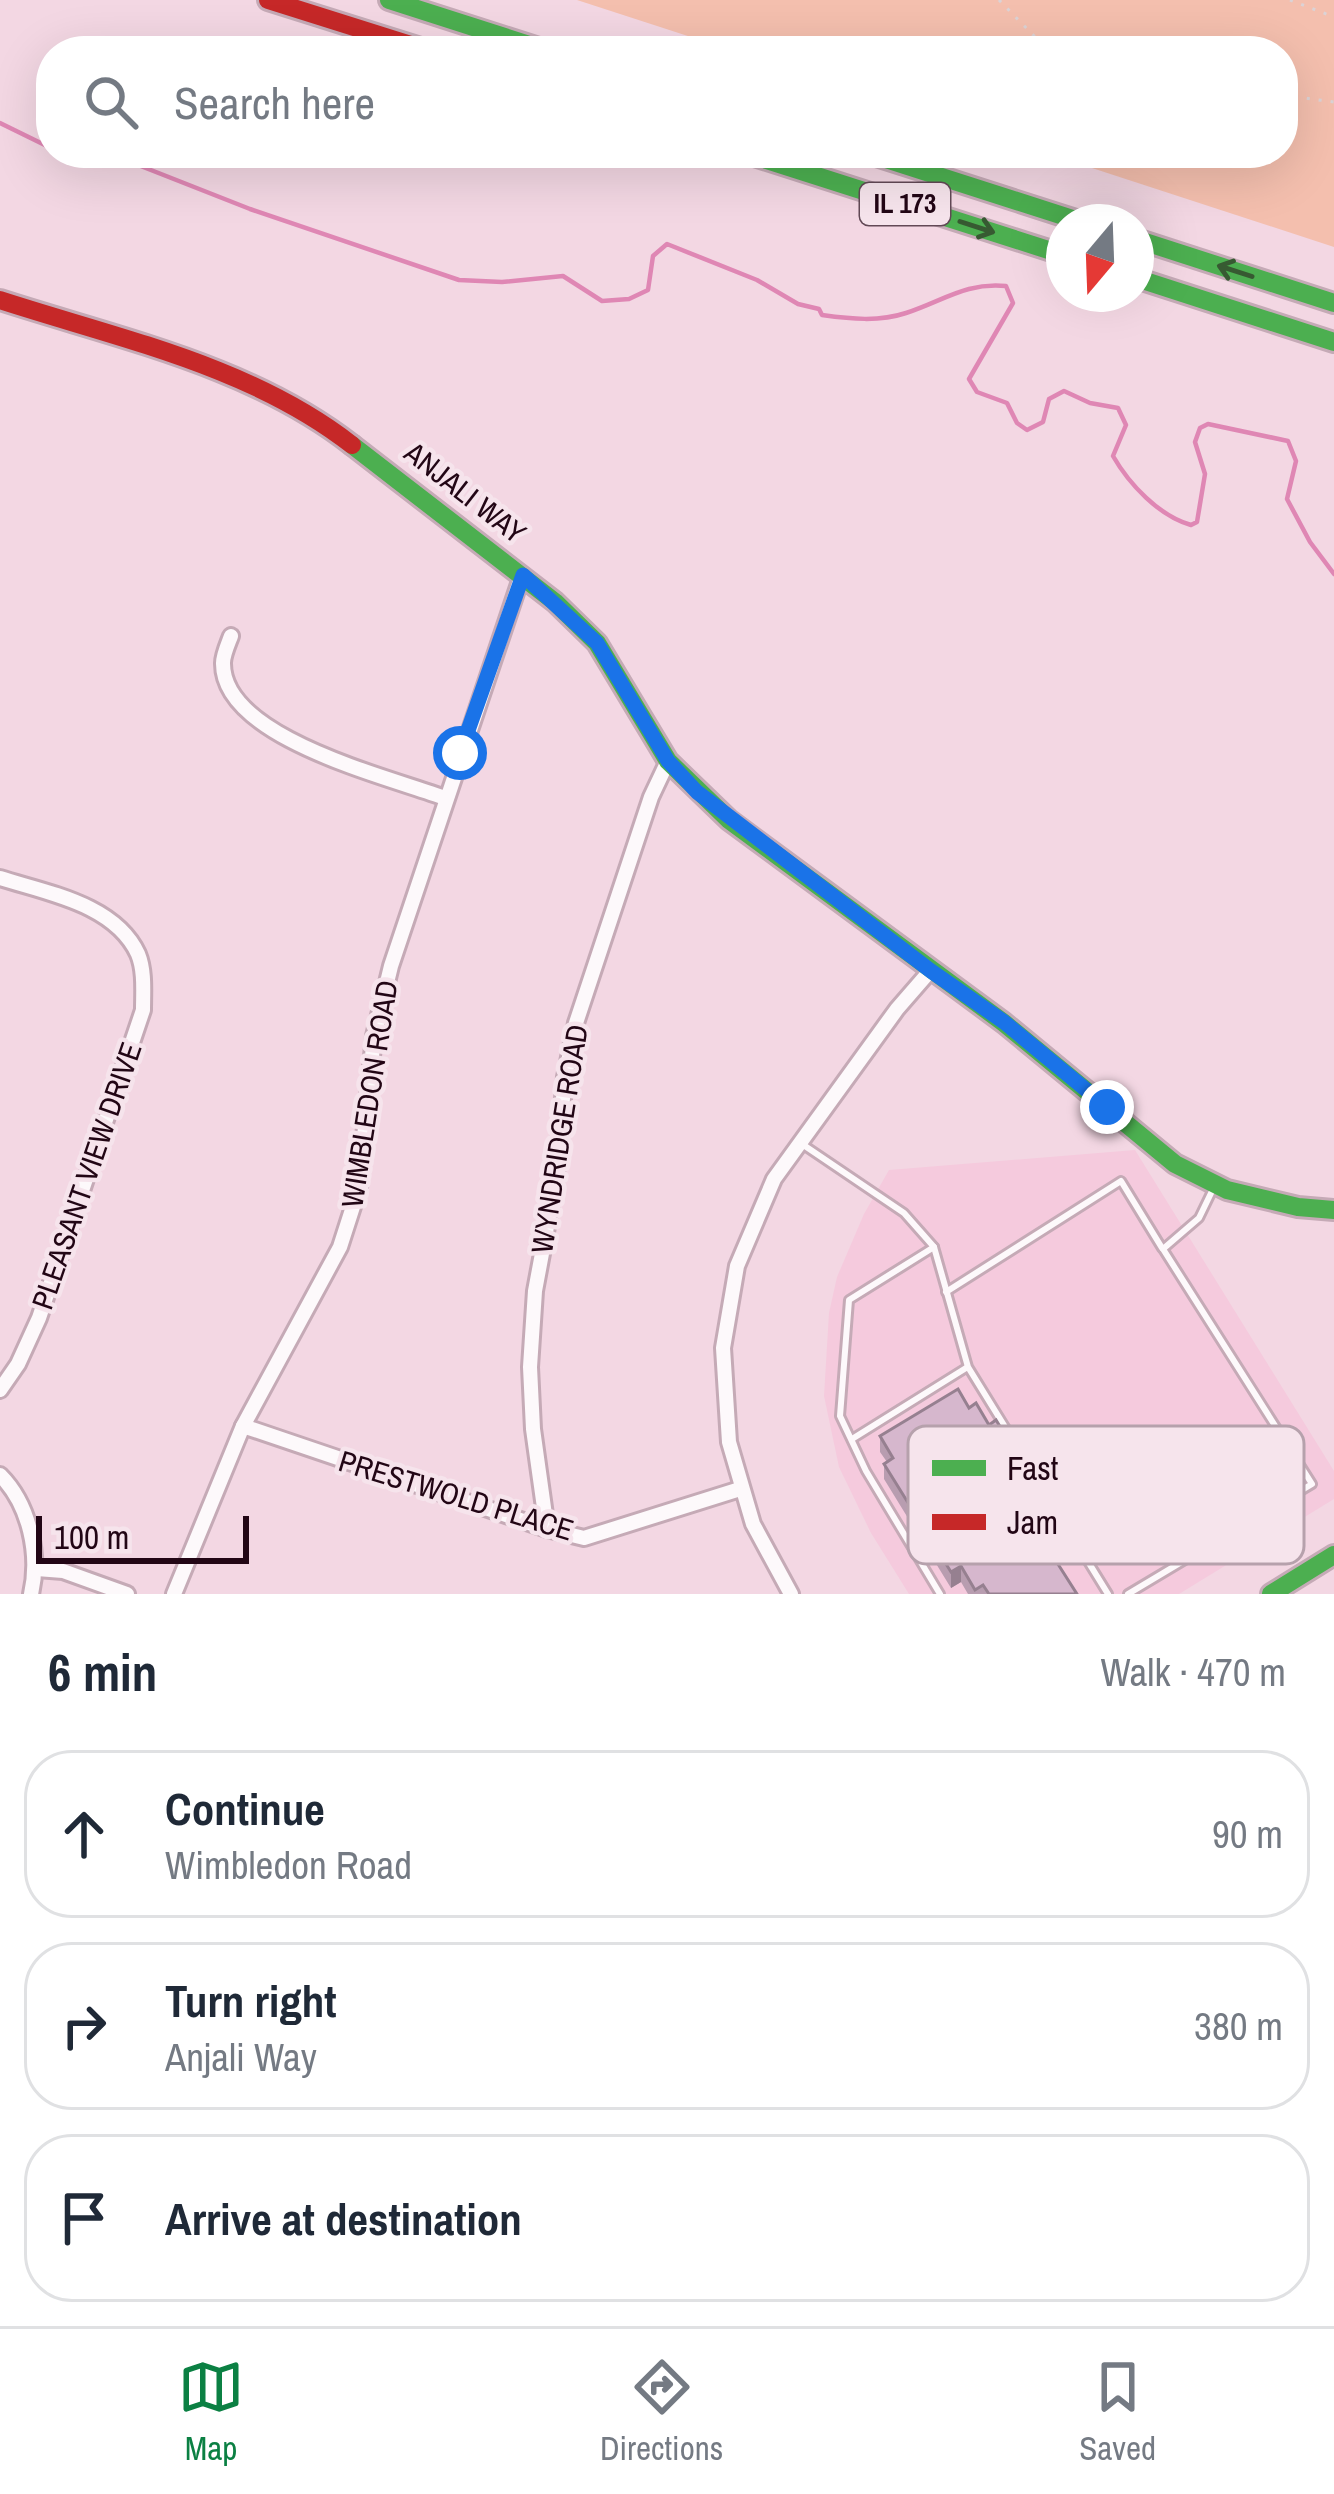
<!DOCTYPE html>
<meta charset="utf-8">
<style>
:root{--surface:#fff;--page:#f6f6f7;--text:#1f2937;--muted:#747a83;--line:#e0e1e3;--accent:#0b8043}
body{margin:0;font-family:"Archivo Narrow",sans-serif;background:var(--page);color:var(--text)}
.compass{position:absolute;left:1046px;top:204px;width:108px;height:108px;border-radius:50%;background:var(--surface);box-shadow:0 12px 48px #0002;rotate:199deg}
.scale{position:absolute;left:36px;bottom:30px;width:213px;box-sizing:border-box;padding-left:12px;border:6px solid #220615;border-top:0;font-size:33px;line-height:42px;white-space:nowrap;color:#220615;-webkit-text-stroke:9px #f6e4ec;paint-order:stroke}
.stop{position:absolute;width:36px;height:36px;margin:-27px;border:9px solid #1a73e8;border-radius:50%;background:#fff}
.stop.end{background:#1a73e8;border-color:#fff;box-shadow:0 3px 12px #0008}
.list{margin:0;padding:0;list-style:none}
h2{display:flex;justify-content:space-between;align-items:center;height:156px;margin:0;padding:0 48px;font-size:51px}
h2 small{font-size:39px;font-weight:400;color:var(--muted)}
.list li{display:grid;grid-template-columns:78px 1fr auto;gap:36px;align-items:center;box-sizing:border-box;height:168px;margin:0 24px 24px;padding:0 24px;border:3px solid var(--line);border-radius:48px}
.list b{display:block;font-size:45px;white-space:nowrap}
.list p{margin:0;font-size:39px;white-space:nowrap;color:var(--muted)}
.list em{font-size:39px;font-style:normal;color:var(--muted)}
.icon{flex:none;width:66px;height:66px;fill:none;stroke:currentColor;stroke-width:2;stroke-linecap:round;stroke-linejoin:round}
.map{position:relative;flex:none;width:1334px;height:1594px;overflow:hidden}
.search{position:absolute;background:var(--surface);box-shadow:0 12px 48px #0002;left:36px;right:36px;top:36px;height:132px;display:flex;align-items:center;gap:30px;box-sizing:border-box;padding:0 42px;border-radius:48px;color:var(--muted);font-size:45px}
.sheet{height:732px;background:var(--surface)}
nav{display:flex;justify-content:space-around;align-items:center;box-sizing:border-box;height:168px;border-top:3px solid var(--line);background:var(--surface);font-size:33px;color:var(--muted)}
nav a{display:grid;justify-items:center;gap:6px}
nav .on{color:var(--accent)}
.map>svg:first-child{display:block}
.built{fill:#f5cadd}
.park{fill:#f4bfae}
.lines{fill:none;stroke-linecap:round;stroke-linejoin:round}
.stream{stroke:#df87b4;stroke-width:4.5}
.lane-casing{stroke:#c5aab6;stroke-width:12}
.street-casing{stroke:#c5aab6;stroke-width:20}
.fast-casing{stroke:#c5aab6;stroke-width:24}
.jam-casing{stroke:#c5aab6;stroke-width:24}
.path{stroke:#dbd3d6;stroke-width:3;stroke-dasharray:3 9;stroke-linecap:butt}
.lane{stroke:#fdf9fb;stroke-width:6}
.street{stroke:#fdf9fb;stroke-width:14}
.fast{stroke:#4caf50;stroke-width:18}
.jam{stroke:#c62828;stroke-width:18}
.wall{fill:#b89db0}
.shaded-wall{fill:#968090}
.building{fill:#d6b7cd;stroke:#968090;stroke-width:3}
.oneway{stroke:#375a32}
.route{stroke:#1a73e8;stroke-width:15}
.labels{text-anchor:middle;stroke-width:9;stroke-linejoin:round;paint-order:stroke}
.shield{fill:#f6e4ec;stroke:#624956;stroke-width:3}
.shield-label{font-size:27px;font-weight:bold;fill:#220615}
.street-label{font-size:30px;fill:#220615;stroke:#f6e4ec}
.key{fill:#f6e4ec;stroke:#b6a1ac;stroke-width:3}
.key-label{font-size:33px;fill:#220615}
</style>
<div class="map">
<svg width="1334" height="1594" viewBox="0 0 1334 1594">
<rect width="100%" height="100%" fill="#f3d7e3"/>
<path class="built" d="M1135,1150L1334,1471V1499L1179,1594H909L871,1533L839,1467L824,1396L829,1313L837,1277L864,1214L889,1170Z"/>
<path class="park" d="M577,0H1334V247L1046,153H1283V51H734Z"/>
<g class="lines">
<g class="stream">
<path d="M0,123L51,148"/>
<path d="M64,153L128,161L250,209L459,280L502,282L563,276L602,301L629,299L648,290L653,256L667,244L757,280L798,304L819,309L822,315C851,319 879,322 906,313C943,301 966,282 1006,286L1013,303L969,379L977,392L1007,403L1017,423L1027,430L1043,422L1049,399L1064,391L1090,403L1118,408L1126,425L1113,456C1129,484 1159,516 1191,525L1197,522L1205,474L1195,442L1200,428L1208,424L1288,441L1296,461L1287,499L1310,542L1334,574"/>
</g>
<defs>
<g id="lane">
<path d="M802,1144L904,1213L934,1247L968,1367L1108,1594"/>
<path d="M934,1247L849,1300L840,1416L866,1471L940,1594"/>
<path d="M946,1292L1121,1181L1162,1248"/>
<path d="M852,1439L966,1368"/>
<path d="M1128,1594L1312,1484L1163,1249L1199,1218L1214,1187"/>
</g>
<g id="street">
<path d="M231,636C228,644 223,655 223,663C222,738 389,777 445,798"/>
<path d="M0,878C47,893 115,904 138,954C145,971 143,992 143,1010L39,1318L18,1364L0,1390"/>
<path d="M243,1426L547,1529L584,1538L740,1489"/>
<path d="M0,1475C30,1505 40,1555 31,1594"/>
<path d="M547,1529L533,1429L530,1367L535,1291L555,1184L565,1077L576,1023L651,797L668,761"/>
<path d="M37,1569L63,1571L127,1594"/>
<path d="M174,1594L243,1426L340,1247L359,1188L374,1036L391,966L522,575"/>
<path d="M791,1594L753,1524L729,1442L723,1348L737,1266L774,1179L897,1009L930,971"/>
</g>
<g id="fast">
<path d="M389,0L548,51"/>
<path d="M745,153L1064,255"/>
<path d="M867,153L1082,222"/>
<path d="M1136,239L1334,303"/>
<path d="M1136,278L1334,342"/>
<path d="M352,445L555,602L597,643L668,761L729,820L1004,1023L1175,1164L1227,1190L1298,1207L1334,1210"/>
<path d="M1271,1594L1334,1555"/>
</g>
<g id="jam">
<path d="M268,0L430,51"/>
<path d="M0,300C120,339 251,366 352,445"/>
</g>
</defs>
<use href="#lane" class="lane-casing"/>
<use href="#street" class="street-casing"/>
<use href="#fast" class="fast-casing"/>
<use href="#jam" class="jam-casing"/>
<g class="path">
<path d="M999,0L1038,40L1056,51"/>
<path d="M1290,0L1334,17"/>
<path d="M1283,95L1334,102"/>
</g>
<use href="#lane" class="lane"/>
<use href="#street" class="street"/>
<use href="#fast" class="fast"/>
<use href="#jam" class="jam"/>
</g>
<path class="wall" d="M969,1408L1043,1513L1055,1559L1077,1594H968L961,1582L951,1588L884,1479V1464L887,1462L880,1452V1436Z"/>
<path class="shaded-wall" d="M961,1566V1582L951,1588V1572Z"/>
<path class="building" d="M958,1389L969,1408L976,1403L989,1425L996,1420L1043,1497L1036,1501L1047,1519L1041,1523L1055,1546L1049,1550L1077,1594H989L983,1585L975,1590L961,1566L951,1572L884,1464L893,1458L880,1436Z"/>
<defs><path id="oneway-shaft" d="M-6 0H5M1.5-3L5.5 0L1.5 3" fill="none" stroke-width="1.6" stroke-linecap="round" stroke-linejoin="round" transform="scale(3)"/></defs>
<g class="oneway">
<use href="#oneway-shaft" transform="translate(977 227) rotate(18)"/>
<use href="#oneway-shaft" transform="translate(1235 271) rotate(-162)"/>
</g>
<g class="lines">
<path class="route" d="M460,753L523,575L597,643L668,761L697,792L931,971L1004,1022L1107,1107"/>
</g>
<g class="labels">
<rect class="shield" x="860" y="183" width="90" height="42" rx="9"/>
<g class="shield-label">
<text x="905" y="213">IL 173</text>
</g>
<g class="street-label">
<text transform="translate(465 493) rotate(38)" y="10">ANJALI WAY</text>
<text transform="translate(370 1094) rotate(-81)" y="10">WIMBLEDON ROAD</text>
<text transform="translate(560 1139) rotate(-81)" y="10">WYNDRIDGE ROAD</text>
<text transform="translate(87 1176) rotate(-71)" y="10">PLEASANT VIEW DRIVE</text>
<text transform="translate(456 1496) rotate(17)" y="10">PRESTWOLD PLACE</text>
</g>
</g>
<rect x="908" y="1426" width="396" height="138" rx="18" class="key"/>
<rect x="932" y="1460" width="54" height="16" fill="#4caf50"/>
<rect x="932" y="1514" width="54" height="16" fill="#c62828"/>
<g class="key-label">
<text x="1007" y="1480">Fast</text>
<text x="1007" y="1534">Jam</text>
</g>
</svg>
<svg class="compass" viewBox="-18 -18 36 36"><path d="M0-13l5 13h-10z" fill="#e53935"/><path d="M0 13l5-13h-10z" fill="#747a83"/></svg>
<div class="scale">100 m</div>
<div class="stop" style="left:460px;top:753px"></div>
<div class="stop end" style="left:1107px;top:1107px"></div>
<div class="search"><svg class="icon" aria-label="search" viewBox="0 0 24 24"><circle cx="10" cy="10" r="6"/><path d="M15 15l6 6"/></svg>Search here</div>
</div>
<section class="sheet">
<h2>6 min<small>Walk · 470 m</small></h2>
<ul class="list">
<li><svg class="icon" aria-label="ahead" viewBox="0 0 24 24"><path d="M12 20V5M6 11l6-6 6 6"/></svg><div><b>Continue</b><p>Wimbledon Road</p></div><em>90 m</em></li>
<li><svg class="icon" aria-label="right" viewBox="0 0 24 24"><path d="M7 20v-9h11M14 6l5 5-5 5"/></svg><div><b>Turn right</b><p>Anjali Way</p></div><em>380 m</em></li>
<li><svg class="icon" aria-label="arrive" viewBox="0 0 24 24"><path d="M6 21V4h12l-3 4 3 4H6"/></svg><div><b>Arrive at destination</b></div></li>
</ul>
</section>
<nav>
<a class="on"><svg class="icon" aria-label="map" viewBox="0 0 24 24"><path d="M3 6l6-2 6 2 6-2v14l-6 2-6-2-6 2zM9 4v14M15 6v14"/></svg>Map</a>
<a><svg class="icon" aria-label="directions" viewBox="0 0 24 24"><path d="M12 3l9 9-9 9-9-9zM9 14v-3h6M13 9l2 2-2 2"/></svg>Directions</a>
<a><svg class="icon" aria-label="saved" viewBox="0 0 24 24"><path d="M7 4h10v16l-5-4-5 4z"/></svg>Saved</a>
</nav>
